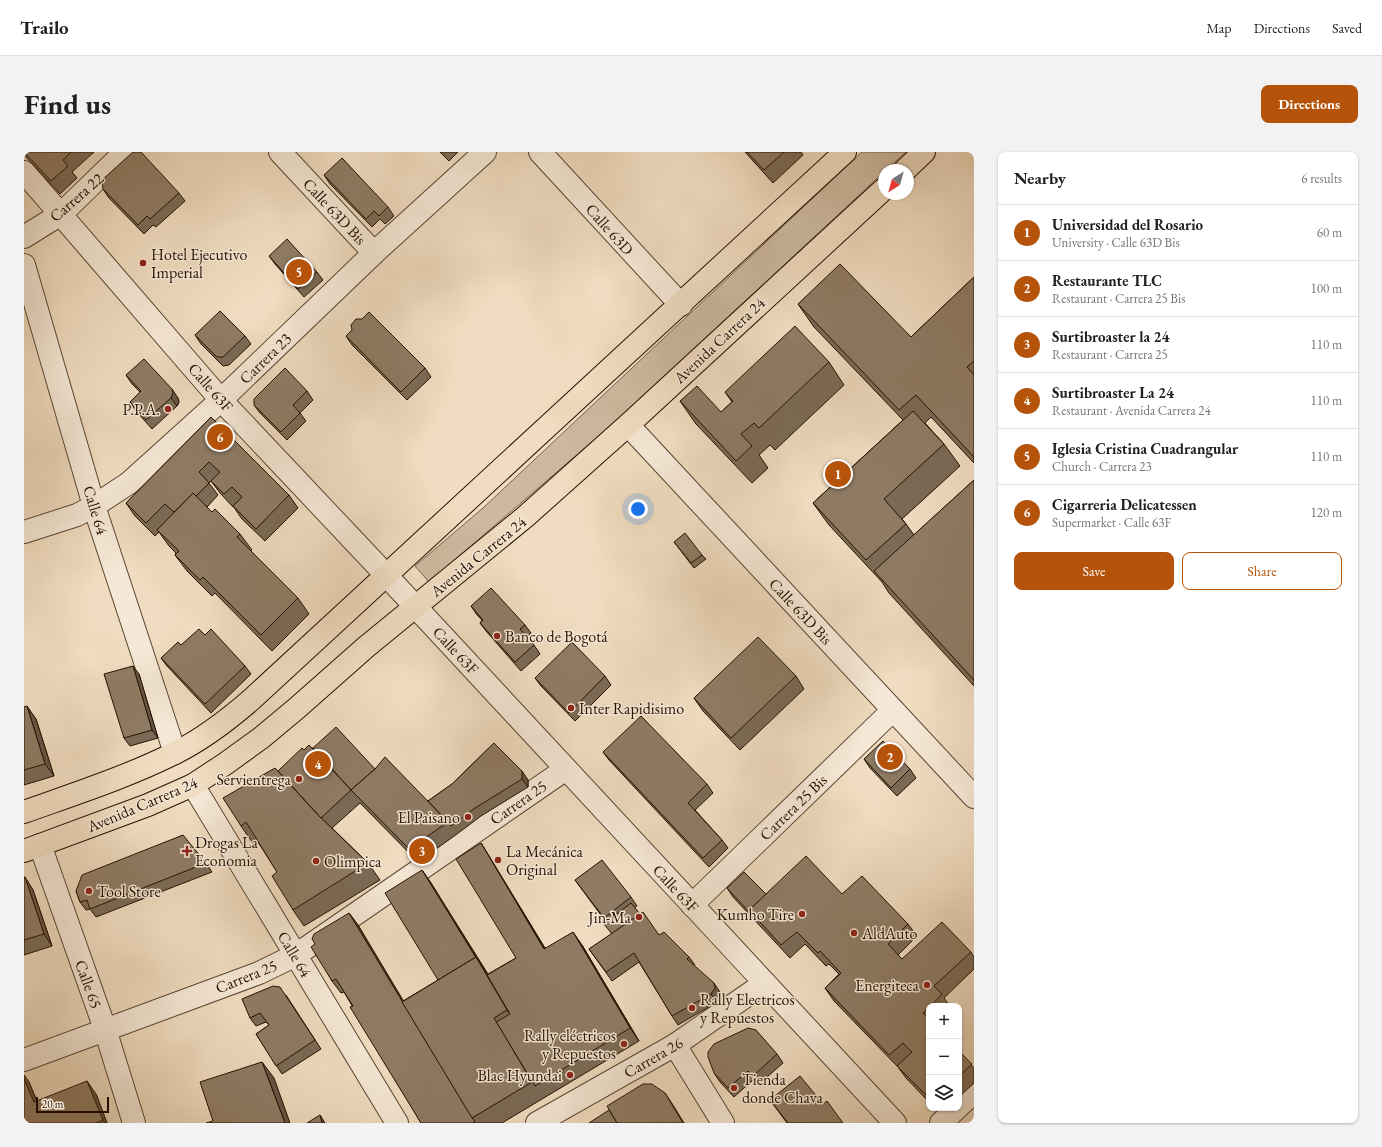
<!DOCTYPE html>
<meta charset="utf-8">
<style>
:root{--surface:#fff;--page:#f2f2f2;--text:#202124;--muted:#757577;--line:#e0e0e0;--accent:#b45309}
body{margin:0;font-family:"EB Garamond",serif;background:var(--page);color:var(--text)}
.controls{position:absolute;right:12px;bottom:12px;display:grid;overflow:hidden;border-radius:8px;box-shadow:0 1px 3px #0004}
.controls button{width:36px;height:36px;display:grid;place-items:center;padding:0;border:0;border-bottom:1px solid var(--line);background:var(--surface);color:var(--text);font:20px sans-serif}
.compass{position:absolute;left:854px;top:12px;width:36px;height:36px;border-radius:50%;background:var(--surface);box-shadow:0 1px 3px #0004;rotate:217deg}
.scale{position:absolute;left:12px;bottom:10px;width:73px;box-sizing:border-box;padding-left:4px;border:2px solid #251100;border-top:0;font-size:11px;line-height:14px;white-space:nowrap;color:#251100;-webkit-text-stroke:3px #f5e8d6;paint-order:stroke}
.you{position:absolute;left:614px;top:357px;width:14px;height:14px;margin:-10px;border:3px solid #fff;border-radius:50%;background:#1a73e8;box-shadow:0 0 0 6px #1a73e833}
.badge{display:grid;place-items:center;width:26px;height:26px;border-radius:50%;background:var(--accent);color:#fff;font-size:13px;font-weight:700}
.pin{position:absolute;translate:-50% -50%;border:2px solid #fff;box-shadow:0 1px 4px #0006}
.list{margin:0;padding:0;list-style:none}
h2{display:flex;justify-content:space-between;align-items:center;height:52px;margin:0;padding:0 16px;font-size:17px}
h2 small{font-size:13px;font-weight:400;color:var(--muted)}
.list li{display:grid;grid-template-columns:26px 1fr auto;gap:12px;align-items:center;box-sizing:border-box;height:56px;padding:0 16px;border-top:1px solid var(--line)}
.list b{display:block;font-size:15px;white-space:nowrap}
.list p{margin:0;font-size:13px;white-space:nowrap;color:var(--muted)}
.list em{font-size:13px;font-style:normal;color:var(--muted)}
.actions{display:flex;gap:8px;padding:12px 16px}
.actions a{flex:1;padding:9px 0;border:1px solid var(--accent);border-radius:8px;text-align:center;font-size:14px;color:var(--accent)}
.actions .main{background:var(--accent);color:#fff}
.icon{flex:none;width:22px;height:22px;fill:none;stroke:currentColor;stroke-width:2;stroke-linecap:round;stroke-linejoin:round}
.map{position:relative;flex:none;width:950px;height:971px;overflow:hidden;border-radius:8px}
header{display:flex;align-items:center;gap:24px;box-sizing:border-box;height:56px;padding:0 20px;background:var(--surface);border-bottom:1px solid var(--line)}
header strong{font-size:19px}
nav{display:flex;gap:22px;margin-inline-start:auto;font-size:14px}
.intro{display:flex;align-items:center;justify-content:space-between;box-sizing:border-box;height:96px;padding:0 24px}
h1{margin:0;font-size:28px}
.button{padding:10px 18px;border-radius:8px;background:var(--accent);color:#fff;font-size:14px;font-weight:700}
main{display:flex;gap:24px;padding:0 24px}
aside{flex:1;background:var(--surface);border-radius:8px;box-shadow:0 1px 3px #0004}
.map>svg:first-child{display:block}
.green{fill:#cdb99f;stroke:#796550}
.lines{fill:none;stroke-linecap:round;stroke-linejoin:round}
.minor-casing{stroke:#584430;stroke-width:24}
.major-casing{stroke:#251100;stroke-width:24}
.minor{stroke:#f5e8d6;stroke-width:22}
.major{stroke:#f0dcc0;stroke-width:22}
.wall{fill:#7b6a56;stroke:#251100}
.shaded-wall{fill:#645646;stroke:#251100}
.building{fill:#8f7b64;stroke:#251100}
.poi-dot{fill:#8f2418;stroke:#f5e8d6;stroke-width:1.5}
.labels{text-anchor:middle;stroke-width:3;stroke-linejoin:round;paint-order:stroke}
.street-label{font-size:16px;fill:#251100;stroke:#f5e8d6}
.poi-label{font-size:16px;fill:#251100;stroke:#f5e8d6;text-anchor:start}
</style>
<header>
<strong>Trailo</strong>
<nav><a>Map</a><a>Directions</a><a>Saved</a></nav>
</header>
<div class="intro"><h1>Find us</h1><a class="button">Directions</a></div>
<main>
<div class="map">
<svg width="950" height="971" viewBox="0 0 950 971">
<rect width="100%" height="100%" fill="#f0dcc0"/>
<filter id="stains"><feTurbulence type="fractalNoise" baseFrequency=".005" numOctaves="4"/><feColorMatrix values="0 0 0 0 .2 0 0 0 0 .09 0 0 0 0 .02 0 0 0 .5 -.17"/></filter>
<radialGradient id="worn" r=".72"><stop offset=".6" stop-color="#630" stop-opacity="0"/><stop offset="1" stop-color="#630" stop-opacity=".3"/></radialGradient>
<path class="green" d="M838,0H882L862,18H860V20L591,270L405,430L391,414L459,356Z"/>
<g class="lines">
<defs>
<g id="minor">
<path d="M256,0L350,101"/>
<path d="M516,0L657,153"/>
<path d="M0,20L197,248L362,423L871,971"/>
<path d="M0,85L37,62L101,0"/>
<path d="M0,113L70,354L151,601"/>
<path d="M604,273L950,645"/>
<path d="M0,380L53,363L70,354L105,331L197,248L350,101L461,0"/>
<path d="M169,633L373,971"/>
<path d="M16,693L81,877L110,971"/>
<path d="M668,753L869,558"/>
<path d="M651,893L699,971"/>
<path d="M0,908L235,821L272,803L542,617"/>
<path d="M935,954L950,940"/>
<path d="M513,971L651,893L741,831"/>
<path d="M917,971L933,956"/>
</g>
<g id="major">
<path d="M881,18L900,0"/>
<path d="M0,660C50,642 103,625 151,601C179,587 204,568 228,547C425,364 624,183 821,0"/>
<path d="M0,699L124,653L169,633L201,612L237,586L273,556L342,495L501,365L604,273L860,37"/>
</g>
</defs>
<use href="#minor" class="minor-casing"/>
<use href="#major" class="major-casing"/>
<use href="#minor" class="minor"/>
<use href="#major" class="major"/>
</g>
<g class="wall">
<path d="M0,0H70L48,20L53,26L36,42L0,3Z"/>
<path d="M416,0H434L425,9Z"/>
<path d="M721,0H777L779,3L749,31Z"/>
<path d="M300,23L364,55L370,64L361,72L356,67L348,75L306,32Z"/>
<path d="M79,37L155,41L161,49L132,75L129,73L120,82L85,46Z"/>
<path d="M245,104L293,120L299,128L280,145L251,112Z"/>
<path d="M950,125V311L907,265L901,271L920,292L936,314L878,367L882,372L890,383L950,328V534L865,441L858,430L805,373L789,351L879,268L790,175L774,152L887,185Z"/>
<path d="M328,178L401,216L407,225L383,248L328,193L322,184Z"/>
<path d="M171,183L221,184L227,192L205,213L199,214L177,192Z"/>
<path d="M805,210L820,233L751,298L746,293L735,303L744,316L728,331L672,272L656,249L697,260L708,250L701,240Z"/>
<path d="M102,223L154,246L155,250L153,254L128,277L112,259L106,250L116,240L108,232Z"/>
<path d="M283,239L289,248L276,261L282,269L263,288L236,261L230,253Z"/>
<path d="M187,265L265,343L274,356L241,389L218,367L209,354V355L196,341L187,329L185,331L194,343L183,355L188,360L216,382L228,398L226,399L274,446L285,462L248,499L191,441L188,444L163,419L151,403L152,401L145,394L135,380L131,384L111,364L102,351Z"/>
<path d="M650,390L678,403L682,407L670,416Z"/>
<path d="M447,454L501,473L507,481L503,485L510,493L516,502L497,519L462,479L456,471L458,468L453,463Z"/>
<path d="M181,483L221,514L227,522L187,561L143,514L137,506L157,493Z"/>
<path d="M115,522L134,586L106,594L100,586Z"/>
<path d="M581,524L587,533L551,569L517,534L511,526Z"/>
<path d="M772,524L780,537L716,598L679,559L670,546Z"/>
<path d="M0,555L12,567L30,624L0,633Z"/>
<path d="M470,591L504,628V635L457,664L433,682L394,710L336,651L308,676L344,711L356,728L280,774L269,758L253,720L232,687L228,690L217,674L254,619L280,598L289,596L351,617L404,649L428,632Z"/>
<path d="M579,600L683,632L689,641L671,658L698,688L704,696L685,715L585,608Z"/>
<path d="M840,607L886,617L892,626L873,644L846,616Z"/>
<path d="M457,691L465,704L521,796L558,793L615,889L478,971H397L320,840L317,841L308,829L291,792L325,761L334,773L379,849L414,828L398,718L407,731L464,822L492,806Z"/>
<path d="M182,711L188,720L72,765L66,757L62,758L56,750L52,739Z"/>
<path d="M0,725L9,738L28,794L0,803Z"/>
<path d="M551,728L607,745L613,754L610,756L616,762L635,783L665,805L671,813L670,814L696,840L697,845L693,850L654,873L648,864L615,810L588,829L565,797L588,782L582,770Z"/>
<path d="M703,736L742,742H818L884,772L893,784L874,803L878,807L947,800L950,805V817L920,846L926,854H905V950L882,926L874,915L810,849L801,836L815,822L805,812L802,814L781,792L766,806L709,745Z"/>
<path d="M262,843L297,897L258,922L232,882L245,873L242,870L232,874L226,866Z"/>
<path d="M935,899L950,916V931L935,945Z"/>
<path d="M753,902L759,911L735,932L730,927L710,945L696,930L690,921Z"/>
<path d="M0,923L5,930L13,949L72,942L83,971H0Z"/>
<path d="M746,948L799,952L819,971H763Z"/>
<path d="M911,956H917L913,959Z"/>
</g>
<g class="shaded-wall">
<path d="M148,237L154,246L155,250L153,254L147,246Z"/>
<path d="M109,514L115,522L134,586L128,578Z"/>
<path d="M3,554L12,567L30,624L21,612Z"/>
<path d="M498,619L504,628V635L498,627Z"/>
<path d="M457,691L465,704L529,810L520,797Z"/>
<path d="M398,718L407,731L495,874L483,858Z"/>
<path d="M1,725L9,738L28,794L20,782Z"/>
<path d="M325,761L334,773L449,965L448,966Z"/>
<path d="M549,780L558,793L615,889L606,876Z"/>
<path d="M690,831L696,840L697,845L693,850L687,842Z"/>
<path d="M238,910L250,926L266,971H261Z"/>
<path d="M0,923L5,930L18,963L10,950L0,927Z"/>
<path d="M63,929L72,942L83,971H81L79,968Z"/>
<path d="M641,941L649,953L660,971H659Z"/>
<path d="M296,963L301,971H298Z"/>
</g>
<g class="building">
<path d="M0,0H47L39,8L44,14L27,29Z"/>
<path d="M109,0H117L155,41L126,67L123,64L114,73L79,37L78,28Z"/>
<path d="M723,0H760L740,18Z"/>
<path d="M318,6L364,55L355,64L350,59L342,67L300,23Z"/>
<path d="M263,87L293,120L274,137L245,104Z"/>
<path d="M816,112L887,185L950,125V209L943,215L950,223V305L892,243L875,258L774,152Z"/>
<path d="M196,159L221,184L199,205H193L171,183Z"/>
<path d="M345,160L401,216L377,240L322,184L328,178L327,173L332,167H338Z"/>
<path d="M771,174L805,210L735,276L730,271L717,282L728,294L712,309L656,249L673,234L697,260L709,249L701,240Z"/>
<path d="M120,207L148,237L149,241L147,246L122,268L106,250L117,239L102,223Z"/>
<path d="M261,216L283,239L269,253L276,261L257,280L230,253V247Z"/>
<path d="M889,259L920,292L860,347L882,372L842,408L789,351Z"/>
<path d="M187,265L265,343L232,377L209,354L218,345L208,335L200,342L187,329L196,320L185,310L175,320L185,331L172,344L169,341L150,360L141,352L122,371L102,351Z"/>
<path d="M950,328V528L850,419Z"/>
<path d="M169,341L188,360L191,357L216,382L213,385L274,446L237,483L179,425L176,428L151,403L155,399L133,378Z"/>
<path d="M661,381L678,403L667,411L650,390Z"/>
<path d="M467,436L501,473L496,477L510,493L491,510L456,471L459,468L447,454Z"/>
<path d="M175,477L181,483L187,477L221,514L181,552L137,506L154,490L157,493Z"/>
<path d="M734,485L772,524L707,586L670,546Z"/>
<path d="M548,490L581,524L545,561L511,526Z"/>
<path d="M109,514L128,578L100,586L80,522Z"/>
<path d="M3,554L21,612L0,618V555Z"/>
<path d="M617,564L683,632L664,651L698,688L679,706L579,600Z"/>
<path d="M312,575L351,617L327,638L289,596Z"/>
<path d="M859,589L886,617L867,636L840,607Z"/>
<path d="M470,591L498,619V627L451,656L427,674L424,670L404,649L428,632Z"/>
<path d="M285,593L327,638L297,666L254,619L278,596L280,598Z"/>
<path d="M361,605L424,670L385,697L327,638L351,617Z"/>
<path d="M251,616L294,663L344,711L269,758L248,724L253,720L222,670L217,674L199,646Z"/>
<path d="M159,683L182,711L66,757L63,748L56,750L52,739L58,723Z"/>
<path d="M457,691L520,797L549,780L606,876L511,934L472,870L486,862L463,823L492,806L432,707Z"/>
<path d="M782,704L818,742L838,724L884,772L864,792L878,807L918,770L947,800L910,834L918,842L907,854H905V856L899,861L905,867V946L873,914L888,900L879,891L865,903L801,836L817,821L796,799L794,801L773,780L757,793L725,758Z"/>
<path d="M578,708L607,745L580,766L551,728Z"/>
<path d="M398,718L454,809L452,805L414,828L361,741Z"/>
<path d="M720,720L742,742L725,758L727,762L703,736Z"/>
<path d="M0,725H1L20,782L0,788Z"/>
<path d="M607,751L616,762L588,782L580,772Z"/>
<path d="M619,760L635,783L640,780L665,805L663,807L690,831L691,836L687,842L648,864L610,801L582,820L565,797Z"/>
<path d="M325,761L451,970L448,971H397L326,855L329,854L312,827L308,829L287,795L291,792L288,787L290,782Z"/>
<path d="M452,805L483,858L470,866L508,930L448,966L378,850Z"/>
<path d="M249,834L256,835L291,888L252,914L232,882L245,873L236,861L226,866L218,847Z"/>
<path d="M724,876L732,878L753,902L729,924L724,919L704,936L690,921L684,905V900L690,892Z"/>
<path d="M935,899L948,912L935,924Z"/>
<path d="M238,910L261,971H182L189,969L176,930Z"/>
<path d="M776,924L799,952L803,949L819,971H764L746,948Z"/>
<path d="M0,927L10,950L63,929L79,968L72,971H0Z"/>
<path d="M619,932H628L641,941L659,971H593L583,954Z"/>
<path d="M585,958L593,971H565Z"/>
<path d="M296,963L298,971H283Z"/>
</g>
<g class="poi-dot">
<circle cx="119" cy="111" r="4"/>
<circle cx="144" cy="257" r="4"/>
<circle cx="473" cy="484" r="4"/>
<circle cx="547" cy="556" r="4"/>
<circle cx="275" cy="627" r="4"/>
<circle cx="444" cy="665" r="4"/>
<path d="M161 693h4v4h4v4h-4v4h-4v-4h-4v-4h4z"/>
<circle cx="474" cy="708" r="4"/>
<circle cx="292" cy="709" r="4"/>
<circle cx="65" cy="739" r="4"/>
<circle cx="778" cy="762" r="4"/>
<circle cx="615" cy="765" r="4"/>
<circle cx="830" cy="781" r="4"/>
<circle cx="903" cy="833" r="4"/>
<circle cx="668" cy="856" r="4"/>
<circle cx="600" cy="892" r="4"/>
<circle cx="546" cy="923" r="4"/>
<circle cx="710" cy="936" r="4"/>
</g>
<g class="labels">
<g class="street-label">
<text transform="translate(52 45) rotate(-41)" y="6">Carrera 22</text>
<text transform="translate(311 59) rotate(47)" y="6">Calle 63D Bis</text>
<text transform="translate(586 77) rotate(48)" y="6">Calle 63D</text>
<text transform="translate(695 188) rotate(-43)" y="6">Avenida Carrera 24</text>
<text transform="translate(241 206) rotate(-44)" y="6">Carrera 23</text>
<text transform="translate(187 235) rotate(49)" y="6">Calle 63F</text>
<text transform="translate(72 358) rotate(73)" y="6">Calle 64</text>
<text transform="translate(454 404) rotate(-39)" y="6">Avenida Carrera 24</text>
<text transform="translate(777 459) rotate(47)" y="6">Calle 63D Bis</text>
<text transform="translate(432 498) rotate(47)" y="6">Calle 63F</text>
<text transform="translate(494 650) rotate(-35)" y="6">Carrera 25</text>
<text transform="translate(118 652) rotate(-23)" y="6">Avenida Carrera 24</text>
<text transform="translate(769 655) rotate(-44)" y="6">Carrera 25 Bis</text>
<text transform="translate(652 736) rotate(47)" y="6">Calle 63F</text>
<text transform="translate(271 802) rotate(59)" y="6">Calle 64</text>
<text transform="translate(222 824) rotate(-22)" y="6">Carrera 25</text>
<text transform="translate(65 832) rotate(70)" y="6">Calle 65</text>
<text transform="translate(629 905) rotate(-30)" y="6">Carrera 26</text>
</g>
<g class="poi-label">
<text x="127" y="108">Hotel Ejecutivo<tspan x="127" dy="18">Imperial</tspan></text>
<text x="136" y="263" text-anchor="end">P.P.A.</text>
<text x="481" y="490">Banco de Bogotá</text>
<text x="555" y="562">Inter Rapidisimo</text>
<text x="267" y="633" text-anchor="end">Servientrega</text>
<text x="436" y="671" text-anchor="end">El Paisano</text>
<text x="171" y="696">Drogas La<tspan x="171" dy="18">Economia</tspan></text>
<text x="482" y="705">La Mecánica<tspan x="482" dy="18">Original</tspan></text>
<text x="300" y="715">Olimpica</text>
<text x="73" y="745">Tool Store</text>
<text x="770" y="768" text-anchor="end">Kumho Tire</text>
<text x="607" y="771" text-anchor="end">Jin-Ma</text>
<text x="838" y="787">AldAuto</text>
<text x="895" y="839" text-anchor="end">Energiteca</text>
<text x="676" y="853">Rally Electricos<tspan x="676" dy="18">y Repuestos</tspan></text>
<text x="592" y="889" text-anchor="end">Rally eléctricos<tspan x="592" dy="18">y Repuestos</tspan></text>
<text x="538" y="929" text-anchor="end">Blac Hyundai</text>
<text x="718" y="933">Tienda<tspan x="718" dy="18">donde Chava</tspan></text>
</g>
</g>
<rect width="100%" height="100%" filter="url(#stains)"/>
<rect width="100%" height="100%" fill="url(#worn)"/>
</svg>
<div class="controls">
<button>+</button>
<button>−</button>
<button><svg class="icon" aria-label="layers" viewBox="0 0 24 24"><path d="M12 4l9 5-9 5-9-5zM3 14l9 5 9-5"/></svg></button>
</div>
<svg class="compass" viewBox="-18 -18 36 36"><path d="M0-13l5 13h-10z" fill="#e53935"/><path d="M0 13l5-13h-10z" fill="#757577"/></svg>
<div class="scale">20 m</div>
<div class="you"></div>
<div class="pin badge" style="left:814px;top:322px">1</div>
<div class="pin badge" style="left:866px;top:605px">2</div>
<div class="pin badge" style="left:398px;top:699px">3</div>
<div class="pin badge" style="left:294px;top:612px">4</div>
<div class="pin badge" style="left:275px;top:120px">5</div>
<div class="pin badge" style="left:196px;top:285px">6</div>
</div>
<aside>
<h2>Nearby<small>6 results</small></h2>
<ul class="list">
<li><span class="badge">1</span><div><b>Universidad del Rosario</b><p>University · Calle 63D Bis</p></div><em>60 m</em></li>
<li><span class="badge">2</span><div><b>Restaurante TLC</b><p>Restaurant · Carrera 25 Bis</p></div><em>100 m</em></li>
<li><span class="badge">3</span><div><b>Surtibroaster la 24</b><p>Restaurant · Carrera 25</p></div><em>110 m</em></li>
<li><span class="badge">4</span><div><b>Surtibroaster La 24</b><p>Restaurant · Avenida Carrera 24</p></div><em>110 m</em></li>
<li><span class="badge">5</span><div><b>Iglesia Cristina Cuadrangular</b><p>Church · Carrera 23</p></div><em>110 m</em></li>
<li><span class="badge">6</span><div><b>Cigarreria Delicatessen</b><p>Supermarket · Calle 63F</p></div><em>120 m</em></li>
</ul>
<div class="actions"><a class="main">Save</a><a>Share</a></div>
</aside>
</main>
